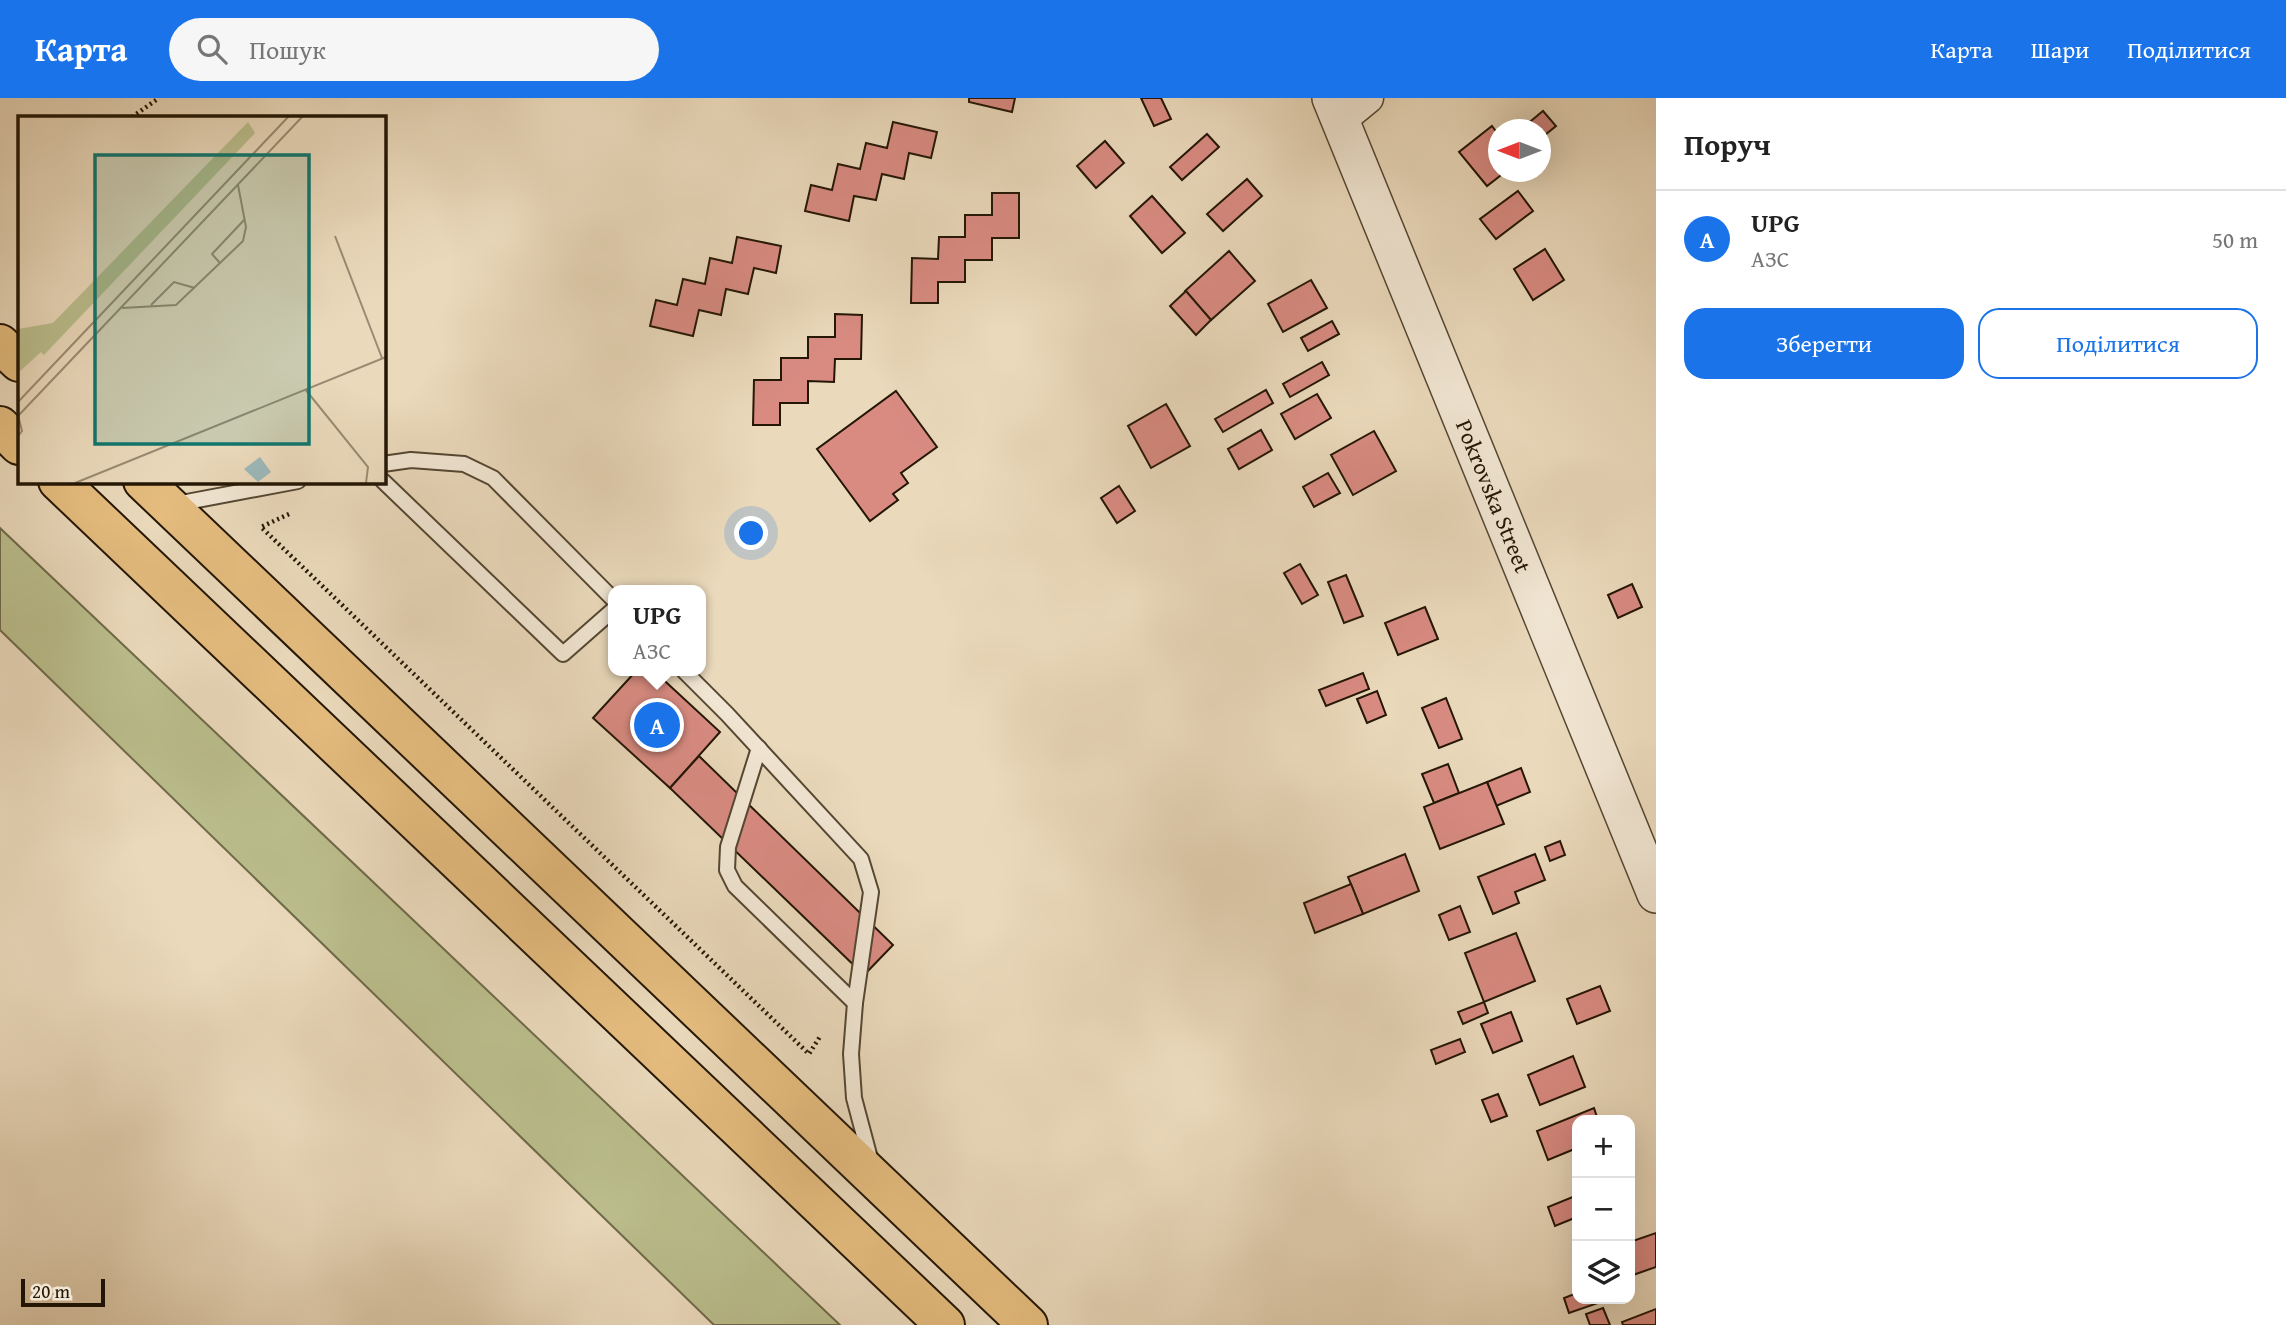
<!DOCTYPE html>
<html lang="uk">
<meta charset="utf-8">
<style>
:root{--surface:#fff;--page:#f6f6f6;--text:#222;--muted:#767676;--line:#e0e0e0;--accent:#1a73e8}
body{margin:0;font-family:"Gentium Book Plus",serif;background:var(--page);color:var(--text)}
.controls{position:absolute;right:21px;bottom:21px;display:grid;overflow:hidden;border-radius:14px;box-shadow:0 7px 28px #0002}
.controls button{width:63px;height:63px;display:grid;place-items:center;padding:0;border:0;border-bottom:2px solid var(--line);background:var(--surface);color:var(--text);font:35px sans-serif}
.compass{position:absolute;left:1488px;top:21px;width:63px;height:63px;border-radius:50%;background:var(--surface);box-shadow:0 7px 28px #0002;rotate:270deg}
.scale{position:absolute;left:21px;bottom:18px;width:84px;box-sizing:border-box;padding-left:7px;border:4px solid #231605;border-top:0;font-size:19px;line-height:24px;white-space:nowrap;color:#231605;-webkit-text-stroke:5px #f1e6d3;paint-order:stroke}
.you{position:absolute;left:752px;top:436px;width:24px;height:24px;margin:-18px;border:5px solid #fff;border-radius:50%;background:#1a73e8;box-shadow:0 0 0 10px #1a73e833}
.badge{display:grid;place-items:center;width:46px;height:46px;border-radius:50%;background:var(--accent);color:#fff;font-size:23px;font-weight:700}
.pin{position:absolute;translate:-50% -50%;border:4px solid #fff;box-shadow:0 2px 7px #0006}
.popup{position:absolute;left:608px;top:487px;width:98px;height:91px;box-sizing:border-box;display:grid;place-content:center;border-radius:14px;background:var(--surface);filter:drop-shadow(0 2px 5px #0005);font-size:23px;white-space:nowrap;color:var(--muted)}
.popup b{font-size:26px;color:var(--text)}
.popup::after{content:'';position:absolute;left:50%;top:100%;margin-left:-14px;border:14px solid transparent;border-top-color:var(--surface)}
.list{margin:0;padding:0;list-style:none}
h2{display:flex;justify-content:space-between;align-items:center;height:91px;margin:0;padding:0 28px;font-size:30px}
h2 small{font-size:23px;font-weight:400;color:var(--muted)}
.list li{display:grid;grid-template-columns:46px 1fr auto;gap:21px;align-items:center;box-sizing:border-box;height:98px;padding:0 28px;border-top:2px solid var(--line)}
.list b{display:block;font-size:26px;white-space:nowrap}
.list p{margin:0;font-size:23px;white-space:nowrap;color:var(--muted)}
.list em{font-size:23px;font-style:normal;color:var(--muted)}
.actions{display:flex;gap:14px;padding:21px 28px}
.actions a{flex:1;padding:16px 0;border:2px solid var(--accent);border-radius:21px;text-align:center;font-size:24px;color:var(--accent)}
.actions .main{background:var(--accent);color:#fff}
.icon{flex:none;width:38px;height:38px;fill:none;stroke:currentColor;stroke-width:2;stroke-linecap:round;stroke-linejoin:round}
.map{position:relative;flex:none;width:1656px;height:1227px;overflow:hidden}
header{display:flex;align-items:center;gap:42px;box-sizing:border-box;height:98px;padding:0 35px;background:var(--accent);color:#fff}
header strong{font-size:33px}
nav{display:flex;gap:38px;margin-inline-start:auto;font-size:24px}
.search{width:490px;height:63px;background:var(--page);display:flex;align-items:center;gap:18px;box-sizing:border-box;padding:0 24px;border-radius:38px;color:var(--muted);font-size:26px}
main{display:flex}
aside{flex:1;background:var(--surface)}
.map>svg:first-child{display:block}
.green{fill:#bbbe8d;stroke:#6f6a49;stroke-width:2}
.building{fill:#d98b82;stroke:#231605;stroke-width:2}
.lines{fill:none;stroke-linecap:round;stroke-linejoin:round}
.service-casing{stroke:#554732;stroke-width:18}
.minor-casing{stroke:#554732;stroke-width:33}
.tertiary-casing{stroke:#554732;stroke-width:40}
.trunk-casing{stroke:#231605;stroke-width:42}
.path{stroke:#231605;stroke-width:4.5;stroke-dasharray:2 3.5;stroke-linecap:butt}
.service{stroke:#f1e6d3;stroke-width:14}
.minor{stroke:#f1e6d3;stroke-width:30}
.tertiary{stroke:#f1e6d3;stroke-width:37}
.trunk{stroke:#e5bc7e;stroke-width:38}
.labels{text-anchor:middle;stroke-width:5;stroke-linejoin:round;paint-order:stroke}
.street-label{font-size:23px;fill:#231605;stroke:#f1e6d3}
.inset-road{fill:none;stroke:#9a8b72;stroke-width:2}
.view{fill:#0f766e;fill-opacity:0.15;stroke:#0f766e;stroke-width:3.5}
.inset-edge{fill:none;stroke:#231605;stroke-width:3.5}
</style>
<header>
<strong>Карта</strong>
<div class="search"><svg class="icon" aria-label="search" viewBox="0 0 24 24"><circle cx="10" cy="10" r="6"/><path d="M15 15l6 6"/></svg>Пошук</div>
<nav><a>Карта</a><a>Шари</a><a>Поділитися</a></nav>
</header>
<main>
<div class="map">
<svg width="1656" height="1227" viewBox="0 0 1656 1227">
<rect width="100%" height="100%" fill="#ead9bb"/>
<filter id="stains"><feTurbulence type="fractalNoise" baseFrequency=".00286" numOctaves="4"/><feColorMatrix values="0 0 0 0 .2 0 0 0 0 .09 0 0 0 0 .02 0 0 0 .5 -.17"/></filter>
<radialGradient id="worn" r=".72"><stop offset=".6" stop-color="#630" stop-opacity="0"/><stop offset="1" stop-color="#630" stop-opacity=".3"/></radialGradient>
<path class="green" d="M0,430L840,1227H714L0,532Z"/>
<g class="building">
<path d="M969,0H1015L1012,14L969,4Z"/>
<path d="M1141,0H1161L1171,21L1154,28Z"/>
<path d="M1543,13L1556,28L1540,41V32H1520Z"/>
<path d="M893,24L937,34L931,60L909,55L904,81L882,76L876,102L854,98L849,123L805,113L811,87L832,92L838,66L860,71L866,45L887,50Z"/>
<path d="M1492,28L1498,36V74H1505L1487,88L1459,54Z"/>
<path d="M1207,36L1219,49L1182,82L1170,69Z"/>
<path d="M1105,43L1124,65L1096,90L1077,68Z"/>
<path d="M1247,81L1262,98L1223,133L1207,116Z"/>
<path d="M1518,93L1533,113L1496,141L1480,121Z"/>
<path d="M992,95H1019V140H992V162H965V184H938V205H911L912,160L938,161L939,139H965V117H992Z"/>
<path d="M1152,98L1185,135L1162,155L1130,118Z"/>
<path d="M737,139L781,148L776,175L754,170L748,196L726,191L721,217L699,212L693,238L650,228L656,202L677,207L683,181L705,186L710,160L732,165Z"/>
<path d="M1545,151L1564,182L1533,202L1514,171Z"/>
<path d="M1229,153L1255,183L1211,222L1185,193Z"/>
<path d="M1311,182L1327,210L1283,234L1268,206Z"/>
<path d="M1186,193L1211,222L1196,237L1170,208Z"/>
<path d="M835,216L862,217L861,261H835L834,284L808,283V305H780V327H753L754,282H781V260H808V239H835Z"/>
<path d="M1332,223L1339,236L1308,253L1301,240Z"/>
<path d="M1322,264L1329,277L1290,299L1283,286Z"/>
<path d="M1266,292L1273,305L1223,334L1215,321Z"/>
<path d="M896,293L937,349L901,375L908,385L893,396L898,402L870,423L817,351Z"/>
<path d="M1317,296L1331,320L1295,341L1281,316Z"/>
<path d="M1166,306L1190,348L1151,370L1128,328Z"/>
<path d="M1261,332L1272,352L1239,371L1228,351Z"/>
<path d="M1374,333L1396,373L1353,397L1331,357Z"/>
<path d="M1328,375L1340,395L1314,409L1303,389Z"/>
<path d="M1119,388L1135,413L1117,425L1101,400Z"/>
<path d="M1300,466L1318,497L1302,506L1284,475Z"/>
<path d="M1346,477L1363,518L1344,525L1328,484Z"/>
<path d="M1632,486L1642,509L1618,520L1608,497Z"/>
<path d="M1425,509L1438,541L1398,557L1385,525Z"/>
<path d="M636,573H654L720,634L670,690L593,620Z"/>
<path d="M1363,575L1369,591L1326,608L1319,592Z"/>
<path d="M1377,593L1386,617L1367,625L1357,601Z"/>
<path d="M1446,600L1462,641L1439,650L1422,610Z"/>
<path d="M699,658L893,847L864,877L670,690Z"/>
<path d="M1448,666L1459,695L1434,705L1422,676Z"/>
<path d="M1521,670L1530,694L1496,708L1487,684Z"/>
<path d="M1487,684L1504,726L1440,751L1424,709Z"/>
<path d="M1560,743L1565,757L1550,763L1545,749Z"/>
<path d="M1405,756L1419,793L1363,816L1348,779Z"/>
<path d="M1535,756L1545,782L1515,794L1519,805L1493,816L1478,779Z"/>
<path d="M1351,786L1363,816L1315,835L1304,805Z"/>
<path d="M1460,808L1470,834L1449,842L1439,817Z"/>
<path d="M1516,835L1535,883L1484,904L1465,855Z"/>
<path d="M1600,888L1610,913L1577,926L1567,901Z"/>
<path d="M1484,904L1488,915L1463,926L1458,914Z"/>
<path d="M1511,914L1522,943L1493,955L1481,926Z"/>
<path d="M1460,941L1465,954L1436,966L1431,952Z"/>
<path d="M1573,958L1585,989L1540,1007L1528,977Z"/>
<path d="M1498,996L1507,1018L1491,1024L1482,1002Z"/>
<path d="M1594,1010L1598,1022H1577V1050L1548,1062L1537,1033Z"/>
<path d="M1575,1098L1577,1104V1119L1555,1128L1548,1109Z"/>
<path d="M1656,1135V1169L1630,1178V1144Z"/>
<path d="M1577,1195V1201H1600L1601,1204L1569,1215L1564,1200Z"/>
<path d="M1603,1210L1610,1227H1590L1586,1216Z"/>
<path d="M1656,1211V1227H1623L1622,1224Z"/>
</g>
<g class="lines">
<defs>
<g id="service">
<path d="M383,366L411,362L464,366L493,380L613,501"/>
<path d="M383,383L563,556L613,512"/>
<path d="M176,406L298,383"/>
<path d="M684,573L727,616L861,761L871,794L855,905L851,956L854,1000L871,1064"/>
<path d="M759,650L728,749L727,772L735,788L855,905"/>
</g>
<path id="minor" d="M1340,23L1368,0"/>
<g id="tertiary">
<path id="s1" d="M1331,0L1656,796"/>
</g>
<g id="trunk">
<path d="M0,246L19,264"/>
<path d="M0,328L19,347"/>
<path d="M58,383L945,1227"/>
<path d="M143,383L1028,1227"/>
</g>
</defs>
<use href="#service" class="service-casing"/>
<use href="#minor" class="minor-casing"/>
<use href="#tertiary" class="tertiary-casing"/>
<use href="#trunk" class="trunk-casing"/>
<g class="path">
<path d="M132,19L159,0"/>
<path d="M289,416L261,429L809,956L821,937"/>
</g>
<use href="#service" class="service"/>
<use href="#minor" class="minor"/>
<use href="#tertiary" class="tertiary"/>
<use href="#trunk" class="trunk"/>
</g>
<g class="labels">
<g class="street-label">
<text dy="8" stroke="none"><textPath href="#s1" startOffset="430">Pokrovska Street</textPath></text>
</g>
</g>
<g transform="translate(18 18)">
<rect width="368" height="368" fill="#ead9bb"/>
<path d="M230,6L237,17L26,239L23,236L0,257V213L35,207Z" fill="#bbbe8d"/>
<path d="M242,341L253,356L240,366L226,353Z" fill="#9bb8b9"/>
<path class="inset-road" d="M317,120L364,242M202,147L194,138L227,103M133,189L156,166L177,172M104,192L158,189L225,125L228,111L220,69M287,273L350,351L348,367M0,286L271,0M0,300L285,0M0,320L4,315L0,299M57,367L368,241"/>
<path class="view" d="M77,39H291V328H77Z"/>
<rect width="368" height="368" class="inset-edge"/>
</g>
<rect width="100%" height="100%" filter="url(#stains)"/>
<rect width="100%" height="100%" fill="url(#worn)"/>
</svg>
<div class="controls">
<button>+</button>
<button>−</button>
<button><svg class="icon" aria-label="layers" viewBox="0 0 24 24"><path d="M12 4l9 5-9 5-9-5zM3 14l9 5 9-5"/></svg></button>
</div>
<svg class="compass" viewBox="-18 -18 36 36"><path d="M0-13l5 13h-10z" fill="#e53935"/><path d="M0 13l5-13h-10z" fill="#767676"/></svg>
<div class="scale">20 m</div>
<div class="you"></div>
<div class="pin badge" style="left:657px;top:627px">A</div>
<div class="popup"><b>UPG</b>АЗС</div>
</div>
<aside>
<h2>Поруч<small></small></h2>
<ul class="list">
<li><span class="badge">A</span><div><b>UPG</b><p>АЗС</p></div><em>50 m</em></li>
</ul>
<div class="actions"><a class="main">Зберегти</a><a>Поділитися</a></div>
</aside>
</main>
